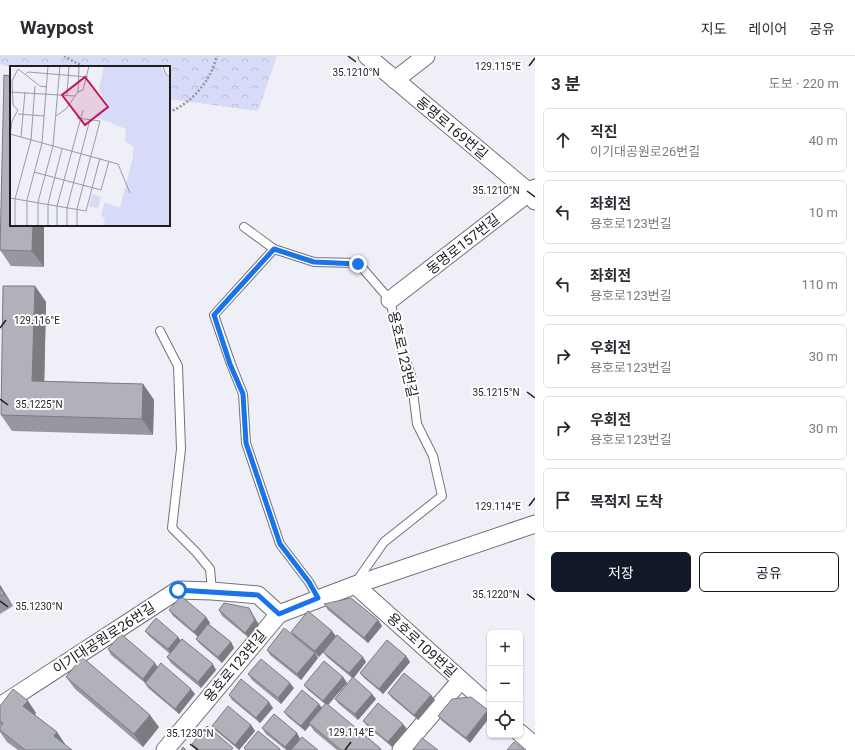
<!DOCTYPE html>
<html lang="ko">
<meta charset="utf-8">
<style>
:root{--surface:#fff;--page:#f7f7f7;--text:#2b2b33;--muted:#7c7c81;--line:#e1e1e2;--accent:#111827}
body{margin:0;font-family:Roboto,"Noto Sans KR",sans-serif;background:var(--page);color:var(--text)}
.controls{position:absolute;right:12px;bottom:12px;display:grid;overflow:hidden;border-radius:6px;box-shadow:0 1px 3px #0004}
.controls button{width:36px;height:36px;display:grid;place-items:center;padding:0;border:0;border-bottom:1px solid var(--line);background:var(--surface);color:var(--text);font:20px sans-serif}
.stop{position:absolute;width:12px;height:12px;margin:-9px;border:3px solid #1a73e8;border-radius:50%;background:#fff}
.stop.end{background:#1a73e8;border-color:#fff;box-shadow:0 1px 4px #0008}
.list{margin:0;padding:0;list-style:none}
h2{display:flex;justify-content:space-between;align-items:center;height:52px;margin:0;padding:0 16px;font-size:17px}
h2 small{font-size:13px;font-weight:400;color:var(--muted)}
.list li{display:grid;grid-template-columns:26px 1fr auto;gap:12px;align-items:center;box-sizing:border-box;height:64px;margin:0 8px 8px;padding:0 8px;border:1px solid var(--line);border-radius:6px}
.list b{display:block;font-size:15px;white-space:nowrap}
.list p{margin:0;font-size:13px;white-space:nowrap;color:var(--muted)}
.list em{font-size:13px;font-style:normal;color:var(--muted)}
.actions{display:flex;gap:8px;padding:12px 16px}
.actions a{flex:1;padding:9px 0;border:1px solid var(--accent);border-radius:6px;text-align:center;font-size:14px;color:var(--accent)}
.actions .main{background:var(--accent);color:#fff}
.icon{flex:none;width:22px;height:22px;fill:none;stroke:currentColor;stroke-width:2;stroke-linecap:round;stroke-linejoin:round}
.map{position:relative;flex:none;width:535px;height:694px;overflow:hidden}
header{display:flex;align-items:center;gap:24px;box-sizing:border-box;height:56px;padding:0 20px;background:var(--surface);border-bottom:1px solid var(--line)}
header strong{font-size:19px}
nav{display:flex;gap:22px;margin-inline-start:auto;font-size:14px}
main{display:flex}
aside{flex:1;background:var(--surface)}
.map>svg:first-child{display:block}
.forest{fill:url(#forest-crowns)}
.lines{fill:none;stroke-linecap:round;stroke-linejoin:round}
.service-casing{stroke:#72737a;stroke-width:10}
.minor-casing{stroke:#72737a;stroke-width:19}
.path{stroke:#95959b;stroke-width:2.5;stroke-dasharray:2 2;stroke-linecap:butt}
.service{stroke:#fff;stroke-width:8}
.minor{stroke:#fff;stroke-width:17}
.wall{fill:#97989f}
.shaded-wall{fill:#7b7c82}
.building{fill:#b0b1b9;stroke:#7b7c82}
.route{stroke:#1a73e8;stroke-width:5}
.ticks{fill:none;stroke:#1f1f22;stroke-width:1.5}
.labels{text-anchor:middle;stroke-width:4;stroke-linejoin:round;paint-order:stroke}
.street-label{font-size:14px;fill:#1f1f22;stroke:#fff}
.inset-road{fill:none;stroke:#9b9ca2;stroke-width:1}
.view{fill:#c2185b;fill-opacity:0.15;stroke:#c2185b;stroke-width:2}
.inset-edge{fill:none;stroke:#1f1f22;stroke-width:2}
.ticks-label{font-size:10px;text-anchor:middle;fill:#1f1f22;stroke:#fff;stroke-width:4;stroke-linejoin:round;paint-order:stroke}
</style>
<header>
<strong>Waypost</strong>
<nav><a>지도</a><a>레이어</a><a>공유</a></nav>
</header>
<main>
<div class="map">
<svg width="535" height="694" viewBox="0 0 535 694">
<defs>
<pattern id="forest-crowns" width="20" height="18" patternUnits="userSpaceOnUse"><rect width="20" height="18" fill="#d8dbf7"/><path d="M2 6a3 3 0 1 1 6 0M12 15a3 3 0 1 1 6 0" fill="none" stroke="#b9bcd3"/></pattern>
</defs>
<rect width="100%" height="100%" fill="#eeeff7"/>
<path class="forest" d="M0,0H277L258,55L169,43V11H11L0,8Z"/>
<g class="lines">
<defs>
<g id="service">
<path d="M244,171L274,193"/>
<path d="M160,275L178,310L181,393L172,472L196,496L210,513L212,535"/>
<path d="M318,542L309,526L280,488L246,387L243,338L231,308L214,259L274,193L314,206L358,207L390,244L400,289L411,319L417,368L433,400L442,440L384,486L356,526"/>
</g>
<g id="minor">
<path d="M367,0L529,136L535,145"/>
<path d="M395,24L426,0"/>
<path d="M390,244L535,132"/>
<path d="M355,529L490,650"/>
<path d="M0,650L178,534L212,535L258,539L279,558"/>
<path d="M520,677L535,690"/>
<path d="M165,694L279,558L355,529L535,468"/>
<path d="M401,694L461,624"/>
</g>
</defs>
<use href="#service" class="service-casing"/>
<use href="#minor" class="minor-casing"/>
<g class="path">
<path d="M64,0L84,11"/>
<path d="M169,56C186,50 202,34 210,18C213,13 215,6 217,0"/>
</g>
<use href="#service" class="service"/>
<use href="#minor" class="minor"/>
</g>
<g class="wall">
<path d="M11,169H44V211L11,210L0,194V182Z"/>
<path d="M35,230L46,246L44,325L143,328L154,344L153,379L12,375L1,359Z"/>
<path d="M0,529L13,550L0,558Z"/>
<path d="M324,548L378,564L382,570L368,587L328,554Z"/>
<path d="M249,552L259,569L249,582L222,560L219,554Z"/>
<path d="M169,554L206,561L210,567L209,568L231,586L234,592L222,607L200,588L196,583L198,581L173,560Z"/>
<path d="M145,575L181,584L216,614L201,632L171,607L167,601L170,598L149,580Z"/>
<path d="M332,575L336,580L366,606L353,622L376,643L358,664L339,648L335,643L352,622L327,601L323,596L319,601L295,581L291,576Z"/>
<path d="M108,593L158,611L195,638L179,658L148,632L145,627L111,599Z"/>
<path d="M267,594L315,597L318,602L301,624L270,599Z"/>
<path d="M406,600L410,606L383,638L364,622L360,617Z"/>
<path d="M248,618L294,632L281,648L252,624Z"/>
<path d="M66,621L159,671L143,691L75,633Z"/>
<path d="M343,621L347,627L328,649L380,692L382,694H337L314,675L310,669L305,675L288,661L284,656L322,652L325,648L308,634L304,629Z"/>
<path d="M388,637L431,639L435,644L418,664L392,642Z"/>
<path d="M229,639L273,652L260,667L232,644Z"/>
<path d="M28,645L36,657L35,659L57,676L65,689L72,694H18L7,686L0,676V671L1,670L0,669V650Z"/>
<path d="M488,654L470,687L442,665L438,660Z"/>
<path d="M363,665L407,673L392,691L367,670Z"/>
<path d="M251,669L255,675L239,694L216,675L212,670Z"/>
<path d="M262,672L297,677L300,683L318,694H286L266,678Z"/>
<path d="M192,688L234,694H196Z"/>
</g>
<g class="shaded-wall">
<path d="M33,169H44V211L32,195Z"/>
<path d="M35,230L46,246L44,341L32,325Z"/>
<path d="M143,328L154,344L153,379L142,363Z"/>
<path d="M0,529L13,550L4,538L0,531Z"/>
<path d="M249,552L259,569L249,582L245,577Z"/>
<path d="M206,561L210,567L198,581L194,576Z"/>
<path d="M378,564L382,570L368,587L364,582Z"/>
<path d="M332,575L336,581L319,601L315,595Z"/>
<path d="M178,581L182,586L171,599L168,593Z"/>
<path d="M231,586L234,592L222,607L218,601Z"/>
<path d="M315,597L318,602L301,624L297,618Z"/>
<path d="M406,600L410,606L383,638L379,633Z"/>
<path d="M363,601L366,606L353,623L349,617Z"/>
<path d="M155,607L159,613L146,628L143,623Z"/>
<path d="M213,608L216,614L201,632L198,626Z"/>
<path d="M343,621L347,627L327,650L323,645Z"/>
<path d="M290,627L294,632L281,648L278,642Z"/>
<path d="M191,633L195,638L179,658L175,653Z"/>
<path d="M372,638L376,643L358,664L355,658Z"/>
<path d="M431,639L435,644L418,664L414,659Z"/>
<path d="M28,645L36,657L32,663L23,650Z"/>
<path d="M269,646L273,652L260,667L256,662Z"/>
<path d="M319,648L323,653L309,667L310,669L305,675L301,670Z"/>
<path d="M488,654L490,657V661L470,687L466,682Z"/>
<path d="M150,659L159,671L143,691L134,678Z"/>
<path d="M403,668L407,673L392,691L388,686Z"/>
<path d="M251,669L255,675L239,694L235,689Z"/>
<path d="M57,676L65,688L62,692L54,680Z"/>
<path d="M297,677L300,683L291,694H287L285,691Z"/>
</g>
<g class="building">
<path d="M4,19L11,20V169H33L32,195L0,194Z"/>
<path d="M3,230H35L32,325L143,328L142,363L1,359Z"/>
<path d="M0,531L4,538L0,540Z"/>
<path d="M181,540L206,561L194,576L169,554Z"/>
<path d="M351,542L378,564L364,582L324,548Z"/>
<path d="M224,547L249,552L255,564L245,577L219,554Z"/>
<path d="M308,555L332,575L315,595L291,576Z"/>
<path d="M156,562L178,581L168,593L145,575Z"/>
<path d="M208,568L231,586L218,601L196,583Z"/>
<path d="M284,572L315,597L297,618L267,594Z"/>
<path d="M121,578L155,607L143,623L108,593Z"/>
<path d="M337,579L363,601L349,617L323,596Z"/>
<path d="M182,583L213,608L198,626L167,601Z"/>
<path d="M387,584L406,600L379,633L360,617Z"/>
<path d="M82,601L150,659L134,678L66,621Z"/>
<path d="M261,603L290,627L278,642L248,618Z"/>
<path d="M324,605L343,621L323,645L304,629Z"/>
<path d="M161,607L191,633L175,653L145,627Z"/>
<path d="M404,617L431,639L414,659L388,637Z"/>
<path d="M353,621L372,638L355,658L335,643Z"/>
<path d="M241,623L269,646L256,662L229,639Z"/>
<path d="M13,633L28,645L23,650L57,676L54,680L72,694H25L0,674V671L3,667L0,665V650Z"/>
<path d="M302,634L319,648L301,670L284,656Z"/>
<path d="M471,641L488,654L466,682L438,660L452,643Z"/>
<path d="M326,647L380,692L379,694H341L309,667Z"/>
<path d="M378,647L403,668L388,686L363,665Z"/>
<path d="M228,650L251,669L235,689L212,670Z"/>
<path d="M274,658L297,677L285,691L262,672Z"/>
<path d="M207,670L233,692L231,694H199L192,688Z"/>
<path d="M258,675L280,693V694H246L244,692Z"/>
<path d="M302,681L318,694H291Z"/>
<path d="M422,682L438,694H413Z"/>
<path d="M514,686L524,694H507Z"/>
<path d="M183,691L186,694H181Z"/>
</g>
<g class="lines">
<path class="route" d="M178,534L258,539L279,558L318,542L309,526L280,488L246,387L243,338L230,308L214,259L274,193L314,206L358,208"/>
</g>
<path class="ticks" d="M348,0L356,6M529,10L535,2M527,135L535,141M0,272L6,264M527,336L535,342M0,343L8,349M529,450L535,442M527,538L535,544M0,545L8,551M190,688L198,694M345,694L351,686"/>
<g class="labels">
<g class="street-label">
<text transform="translate(452 72) rotate(40)" y="5">동명로169번길</text>
<text transform="translate(463 188) rotate(-38)" y="5">동명로157번길</text>
<text transform="translate(403 298) rotate(77)" y="5">용호로123번길</text>
<text transform="translate(104 582) rotate(-33)" y="5">이기대공원로26번길</text>
<text transform="translate(422 589) rotate(42)" y="5">용호로109번길</text>
<text transform="translate(235 610) rotate(-50)" y="5">용호로123번길</text>
</g>
</g>
<g transform="translate(10 10)">
<rect width="160" height="160" fill="#eeeff7"/>
<path d="M82,128L91,131L88,142L79,141Z" fill="#d8dbf7"/>
<path d="M94,0H151L155,10L160,12V160H93L95,154L91,148L95,136L110,142L123,91V81L115,75L116,63L86,51L85,48L98,41L89,23Z" fill="#d8dbf7"/>
<path class="inset-road" d="M153,0L156,9L160,11M16,8L18,6L78,11M0,26L65,30M68,26L73,24L79,0M57,29L59,0M8,48L34,50M46,50L56,43L68,26L69,0M67,52L90,55L67,143V160M0,68L108,98L120,127M0,70L2,55L8,44L3,39L2,15L8,3L30,20L37,21M11,71L15,26M24,106L91,124L99,95M0,132L76,145L90,92M5,160V133L21,74L25,20M17,160V134L32,77L38,0M28,160V136L43,80L50,0M38,160V138L52,83M47,160V140L73,44M57,160V142L80,53"/>
<path class="view" d="M75,11L98,41L75,59L52,29Z"/>
<rect width="160" height="160" class="inset-edge"/>
</g>
<g class="ticks-label">
<text x="498" y="14">129.115°E</text>
<text x="356" y="20">35.1210°N</text>
<text x="496" y="138">35.1210°N</text>
<text x="37" y="268">129.116°E</text>
<text x="496" y="340">35.1215°N</text>
<text x="39" y="352">35.1225°N</text>
<text x="498" y="454">129.114°E</text>
<text x="496" y="542">35.1220°N</text>
<text x="39" y="554">35.1230°N</text>
<text x="351" y="680">129.114°E</text>
<text x="190" y="681">35.1230°N</text>
</g>
</svg>
<div class="controls">
<button>+</button>
<button>−</button>
<button><svg class="icon" aria-label="locate" viewBox="0 0 24 24"><circle cx="12" cy="12" r="6"/><path d="M12 2v4M12 18v4M2 12h4M18 12h4"/></svg></button>
</div>
<div class="stop" style="left:178px;top:534px"></div>
<div class="stop end" style="left:358px;top:208px"></div>
</div>
<aside>
<h2>3 분<small>도보 · 220 m</small></h2>
<ul class="list">
<li><svg class="icon" aria-label="ahead" viewBox="0 0 24 24"><path d="M12 20V5M6 11l6-6 6 6"/></svg><div><b>직진</b><p>이기대공원로26번길</p></div><em>40 m</em></li>
<li><svg class="icon" aria-label="left" viewBox="0 0 24 24"><path d="M17 20v-9H6M10 6l-5 5 5 5"/></svg><div><b>좌회전</b><p>용호로123번길</p></div><em>10 m</em></li>
<li><svg class="icon" aria-label="left" viewBox="0 0 24 24"><path d="M17 20v-9H6M10 6l-5 5 5 5"/></svg><div><b>좌회전</b><p>용호로123번길</p></div><em>110 m</em></li>
<li><svg class="icon" aria-label="right" viewBox="0 0 24 24"><path d="M7 20v-9h11M14 6l5 5-5 5"/></svg><div><b>우회전</b><p>용호로123번길</p></div><em>30 m</em></li>
<li><svg class="icon" aria-label="right" viewBox="0 0 24 24"><path d="M7 20v-9h11M14 6l5 5-5 5"/></svg><div><b>우회전</b><p>용호로123번길</p></div><em>30 m</em></li>
<li><svg class="icon" aria-label="arrive" viewBox="0 0 24 24"><path d="M6 21V4h12l-3 4 3 4H6"/></svg><div><b>목적지 도착</b></div></li>
</ul>
<div class="actions"><a class="main">저장</a><a>공유</a></div>
</aside>
</main>
